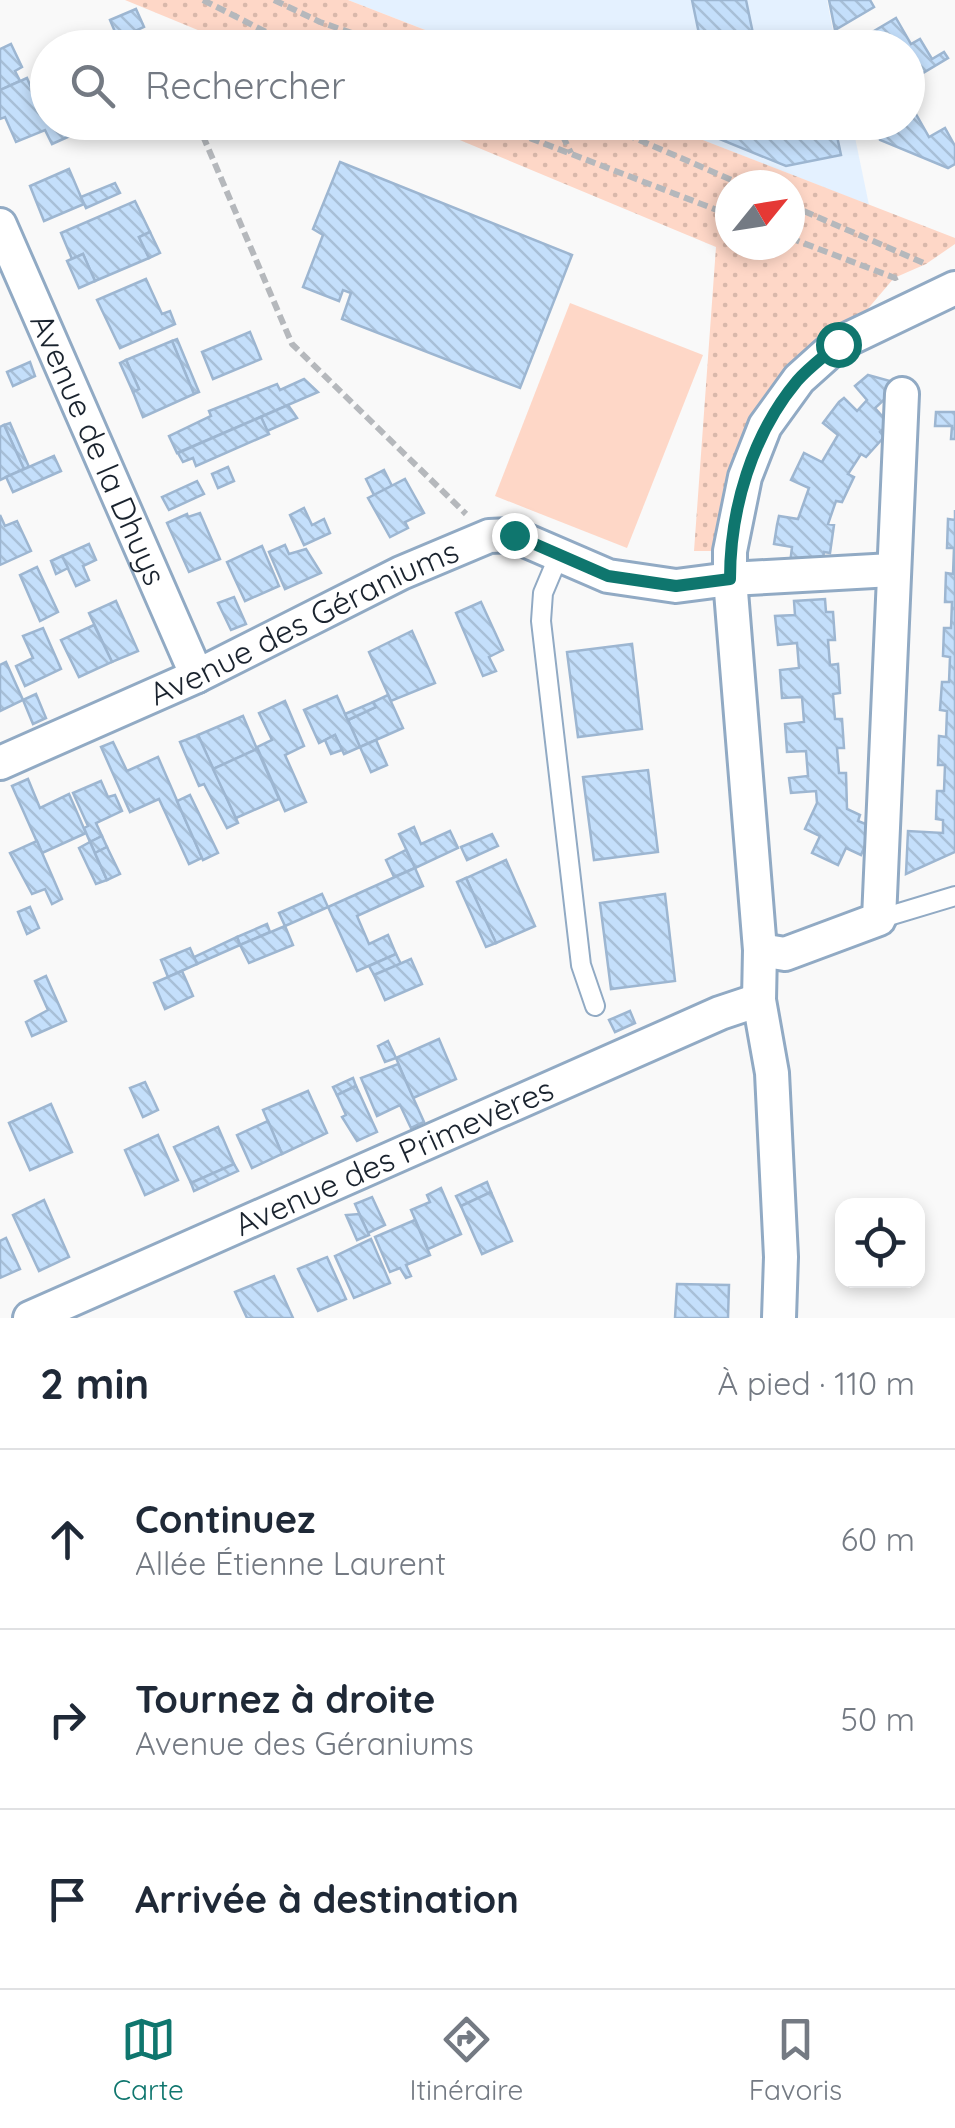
<!DOCTYPE html>
<html lang="fr">
<meta charset="utf-8">
<style>
:root{--surface:#fff;--page:#f6f6f7;--text:#1f2937;--muted:#747a83;--line:#e0e1e3;--accent:#0f766e}
body{margin:0;font-family:Quicksand,sans-serif;background:var(--page);color:var(--text)}
.controls{position:absolute;right:30px;bottom:30px;display:grid;overflow:hidden;border-radius:20px;box-shadow:0 5px 15px #0003}
.controls button{width:90px;height:90px;display:grid;place-items:center;padding:0;border:0;border-bottom:2px solid var(--line);background:var(--surface);color:var(--text);font:50px sans-serif}
.compass{position:absolute;left:715px;top:170px;width:90px;height:90px;border-radius:50%;background:var(--surface);box-shadow:0 5px 15px #0003;rotate:60deg}
.stop{position:absolute;width:30px;height:30px;margin:-22px;border:8px solid #0f766e;border-radius:50%;background:#fff}
.stop.end{background:#0f766e;border-color:#fff;box-shadow:0 2px 10px #0008}
.list{margin:0;padding:0;list-style:none}
h2{display:flex;justify-content:space-between;align-items:center;height:130px;margin:0;padding:0 40px;font-size:42px}
h2 small{font-size:32px;font-weight:400;color:var(--muted)}
.list li{display:grid;grid-template-columns:65px 1fr auto;gap:30px;align-items:center;box-sizing:border-box;height:180px;padding:0 40px;border-top:2px solid var(--line)}
.list b{display:block;font-size:38px;white-space:nowrap}
.list p{margin:0;font-size:32px;white-space:nowrap;color:var(--muted)}
.list em{font-size:32px;font-style:normal;color:var(--muted)}
.icon{flex:none;width:55px;height:55px;fill:none;stroke:currentColor;stroke-width:2;stroke-linecap:round;stroke-linejoin:round}
.map{position:relative;flex:none;width:955px;height:1318px;overflow:hidden}
.search{position:absolute;background:var(--surface);box-shadow:0 5px 15px #0003;left:30px;right:30px;top:30px;height:110px;display:flex;align-items:center;gap:25px;box-sizing:border-box;padding:0 35px;border-radius:55px;color:var(--muted);font-size:38px}
.sheet{height:670px;background:var(--surface)}
nav{display:flex;justify-content:space-around;align-items:center;box-sizing:border-box;height:140px;border-top:2px solid var(--line);background:var(--surface);font-size:28px;color:var(--muted)}
nav a{display:grid;justify-items:center;gap:5px}
nav .on{color:var(--accent)}
.map>svg:first-child{display:block}
.built{fill:#e4f1ff}
.grass{fill:url(#grass-dots);fill-rule:evenodd}
.green{fill:#fed7c7}
.building{fill:url(#building-back-hatch);stroke:#9db6d1;stroke-width:2.5}
.lines{fill:none;stroke-linecap:round;stroke-linejoin:round}
.lane-casing{stroke:#91aac4;stroke-width:22}
.street-casing{stroke:#91aac4;stroke-width:38}
.path{stroke:#b5b8bc;stroke-width:6;stroke-dasharray:10 5;stroke-linecap:butt}
.lane{stroke:#fff;stroke-width:18}
.street{stroke:#fff;stroke-width:32}
.route{stroke:#0f766e;stroke-width:12}
.labels{text-anchor:middle;stroke-width:9;stroke-linejoin:round;paint-order:stroke}
.street-label{font-size:32px;fill:#1a232e;stroke:#f9f9f9}
</style>
<div class="map">
<svg width="955" height="1318" viewBox="0 0 955 1318">
<defs>
<pattern id="grass-dots" width="8" height="8" patternUnits="userSpaceOnUse" patternTransform="scale(2.5)"><rect width="8" height="8" fill="#fed7c7"/><path d="M2 2h.1M6 6h.1" fill="none" stroke="#d9b8ab" stroke-width="1.8" stroke-linecap="round"/></pattern>
<pattern id="building-back-hatch" width="6" height="6" patternUnits="userSpaceOnUse" patternTransform="scale(2.5)"><rect width="6" height="6" fill="#c4dffb"/><path d="M-1 5l2 2M0 0l6 6M5-1l2 2" fill="none" stroke="#a8bfd7"/></pattern>
</defs>
<rect width="100%" height="100%" fill="#f9f9f9"/>
<g class="built">
<path d="M348,0H827L836,47H469Z"/>
<path d="M659,123H852L869,205Z"/>
</g>
<g class="grass">
<path d="M125,0H348L469,47H239Z"/>
<path d="M419,123H659L955,238V244L926,264L894,278L838,344L799,379L730,551H694L716,247ZM730,185H790V245H730Z"/>
</g>
<path class="green" d="M570,303L703,355L627,548L495,496Z"/>
<g class="building">
<path d="M692,0H746L756,48H702Z"/>
<path d="M829,0H870L874,7L835,30Z"/>
<path d="M136,9L144,27L118,39L110,20Z"/>
<path d="M896,18L911,44L920,39L932,59L944,52L948,58L908,82V48H870L864,37Z"/>
<path d="M11,44L22,67L15,71L20,81L0,90V49Z"/>
<path d="M27,78L41,111L48,108V122H101L52,144L45,130L16,142L5,117L0,119V90Z"/>
<path d="M908,100L929,137L945,128L955,146V164L948,168L880,140L878,122H908Z"/>
<path d="M687,122H771L772,127L778,126V122H834L841,155L786,166L685,125Z"/>
<path d="M340,162L572,255L520,388L342,319L351,293L343,290L339,301L303,287L323,235L313,229Z"/>
<path d="M69,169L84,204L44,221L30,186Z"/>
<path d="M115,183L120,193L86,208L81,197Z"/>
<path d="M135,201L150,232L139,237L149,258L95,281L83,254L72,259L61,233Z"/>
<path d="M150,232L160,253L149,258L139,237Z"/>
<path d="M83,254L95,281L79,288L67,261Z"/>
<path d="M146,279L162,314L170,311L175,324L120,348L97,300Z"/>
<path d="M250,332L261,359L213,379L202,352Z"/>
<path d="M177,339L199,392L194,394L172,341Z"/>
<path d="M172,341L194,394L143,417L133,392L139,389L126,360Z"/>
<path d="M126,360L139,389L133,392L120,363Z"/>
<path d="M30,362L35,376L13,386L7,372Z"/>
<path d="M868,375L901,384L875,408L889,424L880,432L884,437L866,457L861,454L848,474L854,477L842,502L836,501L828,524L834,525L830,553L824,552L822,565L790,564L792,547L774,544L777,525L779,516L798,519L809,488L791,480L804,453L822,462L838,435L823,423L839,402L844,398L857,411L867,400L855,386Z"/>
<path d="M304,379L318,392L177,453L169,436L211,416L209,411L277,384L280,390Z"/>
<path d="M288,405L297,418L267,431L261,417Z"/>
<path d="M936,412H955V439H951L952,426H935Z"/>
<path d="M261,417L269,434L196,466L193,458L183,462L178,453Z"/>
<path d="M10,423L29,467L24,469L4,425Z"/>
<path d="M4,425L24,469L0,480V427Z"/>
<path d="M54,456L61,471L13,492L6,477Z"/>
<path d="M228,467L234,481L218,488L212,474Z"/>
<path d="M384,470L392,486L374,495L366,479Z"/>
<path d="M405,479L424,513L405,522L408,528L390,537L368,498Z"/>
<path d="M197,481L204,494L169,510L162,497Z"/>
<path d="M304,508L312,525L324,519L330,533L304,545L290,515Z"/>
<path d="M955,510V852L906,874L908,831L943,833V820L936,819L937,791H944L945,765H938L939,736L946,737L947,711L940,710L942,682H949L950,657L943,656L944,628H951L952,602H945L946,573L953,574L954,548H947L948,519L955,520Z"/>
<path d="M200,513L220,559L189,572L167,523L187,514L188,517Z"/>
<path d="M0,515L5,526L17,521L31,551L0,565Z"/>
<path d="M89,544L96,560L83,566L89,580L76,586L62,556Z"/>
<path d="M285,545L289,554L306,549L321,573L285,589L269,552Z"/>
<path d="M262,546L279,586L245,601L227,562Z"/>
<path d="M62,556L68,568L56,574L51,561Z"/>
<path d="M37,567L58,612L40,621L20,575Z"/>
<path d="M234,597L246,624L231,630L218,603Z"/>
<path d="M825,599L826,612H833L835,640H828L830,665L838,664L840,693L833,694L835,719H842L844,748H837L839,773H846L847,809L860,815L858,821L873,827L861,855L846,848L838,865L812,853L820,836L805,829L817,803L816,791L791,793L789,778L808,776L806,751L787,752L785,724L804,722L802,697L782,698L780,670L799,668L797,643L778,645L775,616L795,615L794,601Z"/>
<path d="M116,601L138,651L112,662L89,613Z"/>
<path d="M481,602L503,650L489,657L496,671L483,676L456,613Z"/>
<path d="M94,625L112,662L79,677L61,640Z"/>
<path d="M43,628L61,669L25,686L16,666L33,658L23,636Z"/>
<path d="M412,631L435,683L391,701L369,652Z"/>
<path d="M632,644L642,729L578,737L567,652Z"/>
<path d="M6,662L23,700L0,711V665Z"/>
<path d="M36,694L46,718L33,724L23,700Z"/>
<path d="M388,695L403,728L360,747L348,720L376,707L373,702Z"/>
<path d="M337,696L360,747L344,754L335,735L319,743L304,710Z"/>
<path d="M285,701L304,746L285,755L306,802L285,811L257,747L272,740L259,713Z"/>
<path d="M373,702L376,707L348,720L345,714Z"/>
<path d="M243,716L257,749L213,769L198,735Z"/>
<path d="M198,735L238,823L227,828L204,784L199,786L180,742Z"/>
<path d="M335,735L342,750L331,754L325,740Z"/>
<path d="M376,740L387,765L371,772L360,747Z"/>
<path d="M113,742L127,771L158,757L202,858L189,864L159,799L130,812L101,747Z"/>
<path d="M257,749L279,799L236,818L213,769Z"/>
<path d="M648,770L658,852L594,860L583,777Z"/>
<path d="M28,779L40,808L69,794L86,833L42,853L12,786Z"/>
<path d="M101,781L108,797L115,795L122,811L96,823L102,836L90,842L84,828L88,826L73,793Z"/>
<path d="M190,795L218,853L203,860L177,801Z"/>
<path d="M414,827L421,844L450,831L458,848L415,868L399,834Z"/>
<path d="M492,834L498,846L467,860L461,847Z"/>
<path d="M102,836L107,847L95,853L90,842Z"/>
<path d="M37,841L62,899L52,904L45,889L32,894L10,853Z"/>
<path d="M90,842L107,880L96,884L79,848Z"/>
<path d="M107,847L120,874L107,880L95,853Z"/>
<path d="M406,850L415,868L394,877L386,860Z"/>
<path d="M506,860L535,926L496,943L466,878Z"/>
<path d="M415,868L423,886L357,916L369,944L388,935L396,954L357,971L328,907Z"/>
<path d="M466,878L496,943L486,947L457,882Z"/>
<path d="M322,894L328,907L285,926L279,913Z"/>
<path d="M665,894L675,981L611,989L600,903Z"/>
<path d="M30,907L39,928L27,934L18,912Z"/>
<path d="M267,924L270,932L240,945L237,937Z"/>
<path d="M285,926L293,945L249,963L240,945Z"/>
<path d="M237,937L240,945L197,964L194,957Z"/>
<path d="M190,948L197,964L168,977L161,960Z"/>
<path d="M396,954L401,964L374,975L369,966Z"/>
<path d="M411,959L422,984L385,1000L374,975Z"/>
<path d="M182,971L193,996L165,1009L154,983Z"/>
<path d="M46,976L66,1021L32,1036L26,1022L48,1010L35,981Z"/>
<path d="M630,1011L635,1023L615,1032L609,1020Z"/>
<path d="M439,1039L456,1079L413,1098L396,1058Z"/>
<path d="M388,1041L396,1058L385,1062L378,1046Z"/>
<path d="M398,1064L424,1122L411,1128L400,1105L377,1116L361,1078Z"/>
<path d="M353,1078L356,1086L337,1095L333,1087Z"/>
<path d="M145,1082L158,1110L143,1117L130,1088Z"/>
<path d="M356,1086L377,1132L357,1141L342,1117L346,1115L337,1095Z"/>
<path d="M308,1091L327,1133L282,1154L263,1110Z"/>
<path d="M51,1104L72,1152L30,1170L9,1123Z"/>
<path d="M268,1121L282,1154L252,1168L237,1135Z"/>
<path d="M218,1127L234,1164L191,1183L174,1147Z"/>
<path d="M158,1135L178,1180L145,1195L125,1150Z"/>
<path d="M234,1164L238,1171L194,1191L191,1183Z"/>
<path d="M487,1182L491,1192L461,1206L456,1196Z"/>
<path d="M441,1188L461,1234L428,1249L411,1210L430,1202L427,1195Z"/>
<path d="M491,1192L512,1241L482,1254L461,1206Z"/>
<path d="M372,1197L385,1225L368,1233L355,1204Z"/>
<path d="M44,1200L69,1257L39,1271L13,1215Z"/>
<path d="M359,1214L369,1235L357,1240L346,1215Z"/>
<path d="M415,1220L430,1255L406,1265L411,1276L406,1278L400,1268L390,1272L375,1237Z"/>
<path d="M6,1238L20,1269L0,1278V1241Z"/>
<path d="M371,1239L390,1283L354,1298L335,1256Z"/>
<path d="M327,1257L346,1299L318,1311L298,1269Z"/>
<path d="M274,1276L293,1318H247L235,1292Z"/>
<path d="M677,1284L729,1285L728,1318H675Z"/>
</g>
<g class="lines">
<defs>
<g id="lane">
<path d="M559,555L543,593L541,621L581,965L595,1006"/>
<path d="M879,919L955,896"/>
</g>
<g id="street">
<path id="s1" d="M0,225L197,676"/>
<path id="s2" d="M0,763L197,676L401,573L489,536L513,535L608,576L676,586L730,579L892,570"/>
<path d="M760,950L785,954L879,919L902,394"/>
<path id="s3" d="M30,1318L720,1013L759,1000"/>
<path d="M779,1318L781,1257L772,1073L759,1000L760,950L730,579V551L745,477L765,426L799,379L838,344L955,288"/>
</g>
</defs>
<use href="#lane" class="lane-casing"/>
<use href="#street" class="street-casing"/>
<g class="path">
<path d="M203,0L298,48"/>
<path d="M274,0L320,22L395,48"/>
<path d="M197,122L292,344L466,514"/>
<path d="M488,122L730,215"/>
<path d="M556,122L571,153"/>
<path d="M598,122L743,185"/>
<path d="M790,205L926,264"/>
<path d="M790,238L895,278L901,275"/>
</g>
<use href="#lane" class="lane"/>
<use href="#street" class="street"/>
</g>
<g class="lines">
<path class="route" d="M514,535L608,576L676,586L730,579C730,509 752,435 797,381C809,367 825,356 838,344"/>
</g>
<g class="labels">
<g class="street-label">
<text dy="11" stroke="none"><textPath href="#s1" startOffset="245">Avenue de la Dhuys</textPath></text>
<text dy="11" stroke="none"><textPath href="#s2" startOffset="335">Avenue des Géraniums</textPath></text>
<text dy="11" stroke="none"><textPath href="#s3" startOffset="398">Avenue des Primevères</textPath></text>
</g>
</g>
</svg>
<div class="controls">
<button><svg class="icon" aria-label="locate" viewBox="0 0 24 24"><circle cx="12" cy="12" r="6"/><path d="M12 2v4M12 18v4M2 12h4M18 12h4"/></svg></button>
</div>
<svg class="compass" viewBox="-18 -18 36 36"><path d="M0-13l5 13h-10z" fill="#e53935"/><path d="M0 13l5-13h-10z" fill="#747a83"/></svg>
<div class="stop" style="left:838px;top:344px"></div>
<div class="stop end" style="left:514px;top:535px"></div>
<div class="search"><svg class="icon" aria-label="search" viewBox="0 0 24 24"><circle cx="10" cy="10" r="6"/><path d="M15 15l6 6"/></svg>Rechercher</div>
</div>
<section class="sheet">
<h2>2 min<small>À pied · 110 m</small></h2>
<ul class="list">
<li><svg class="icon" aria-label="ahead" viewBox="0 0 24 24"><path d="M12 20V5M6 11l6-6 6 6"/></svg><div><b>Continuez</b><p>Allée Étienne Laurent</p></div><em>60 m</em></li>
<li><svg class="icon" aria-label="right" viewBox="0 0 24 24"><path d="M7 20v-9h11M14 6l5 5-5 5"/></svg><div><b>Tournez à droite</b><p>Avenue des Géraniums</p></div><em>50 m</em></li>
<li><svg class="icon" aria-label="arrive" viewBox="0 0 24 24"><path d="M6 21V4h12l-3 4 3 4H6"/></svg><div><b>Arrivée à destination</b></div></li>
</ul>
</section>
<nav>
<a class="on"><svg class="icon" aria-label="map" viewBox="0 0 24 24"><path d="M3 6l6-2 6 2 6-2v14l-6 2-6-2-6 2zM9 4v14M15 6v14"/></svg>Carte</a>
<a><svg class="icon" aria-label="directions" viewBox="0 0 24 24"><path d="M12 3l9 9-9 9-9-9zM9 14v-3h6M13 9l2 2-2 2"/></svg>Itinéraire</a>
<a><svg class="icon" aria-label="saved" viewBox="0 0 24 24"><path d="M7 4h10v16l-5-4-5 4z"/></svg>Favoris</a>
</nav>
